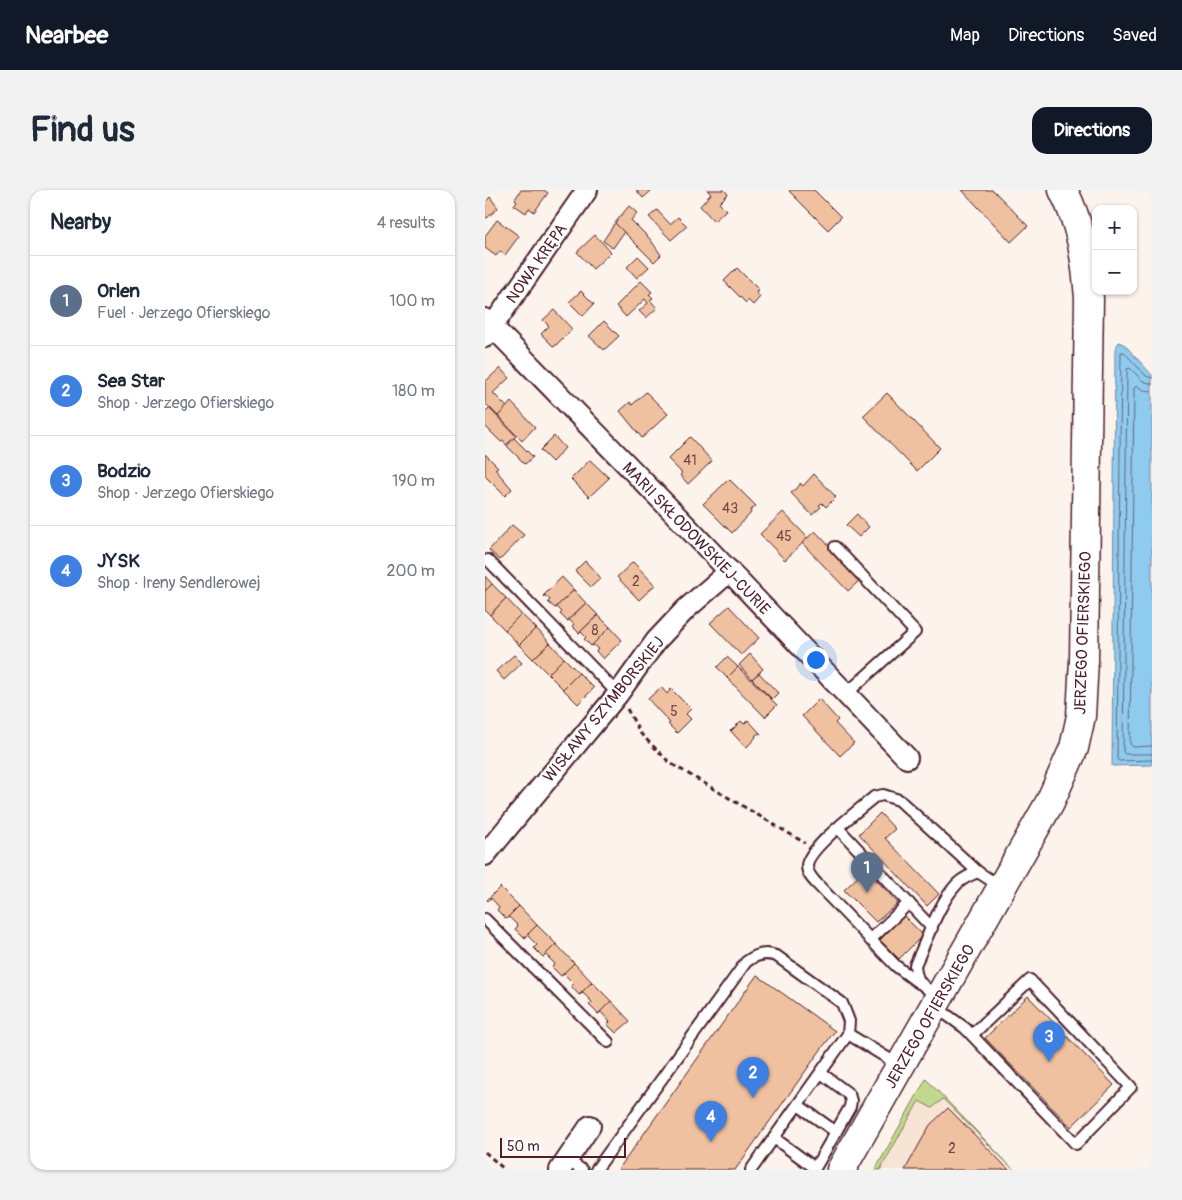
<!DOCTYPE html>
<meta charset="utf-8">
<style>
:root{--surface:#fff;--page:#f2f2f3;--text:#1f2937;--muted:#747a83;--line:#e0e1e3;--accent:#111827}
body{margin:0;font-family:Pangolin,sans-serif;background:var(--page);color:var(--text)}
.controls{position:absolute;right:15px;top:15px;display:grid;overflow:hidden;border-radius:10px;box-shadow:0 1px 4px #0004}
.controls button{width:45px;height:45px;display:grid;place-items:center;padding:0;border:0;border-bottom:1px solid var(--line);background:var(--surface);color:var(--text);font:25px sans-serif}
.scale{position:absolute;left:15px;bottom:12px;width:126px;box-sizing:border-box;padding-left:5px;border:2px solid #4a1f2b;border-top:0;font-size:14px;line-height:18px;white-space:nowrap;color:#4a1f2b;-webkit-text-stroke:4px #fff;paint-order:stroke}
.you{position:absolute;left:330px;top:469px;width:18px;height:18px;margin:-12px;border:4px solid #fff;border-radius:50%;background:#1a73e8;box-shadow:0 0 0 8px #1a73e833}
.badge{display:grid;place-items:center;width:32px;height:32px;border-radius:50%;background:var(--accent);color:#fff;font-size:16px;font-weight:700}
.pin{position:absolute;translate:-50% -41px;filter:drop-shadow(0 1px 2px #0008)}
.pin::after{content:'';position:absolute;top:26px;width:18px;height:15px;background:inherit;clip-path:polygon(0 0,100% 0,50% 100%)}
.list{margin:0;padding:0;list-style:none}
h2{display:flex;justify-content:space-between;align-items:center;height:65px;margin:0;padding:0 20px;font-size:21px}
h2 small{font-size:16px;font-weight:400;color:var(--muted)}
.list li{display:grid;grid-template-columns:32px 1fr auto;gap:15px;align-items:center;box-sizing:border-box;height:90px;padding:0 20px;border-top:1px solid var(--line)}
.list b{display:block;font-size:19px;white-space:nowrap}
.list p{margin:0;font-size:16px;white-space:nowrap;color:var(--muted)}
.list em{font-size:16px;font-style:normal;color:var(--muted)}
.map{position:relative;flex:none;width:667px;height:980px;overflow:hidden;border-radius:15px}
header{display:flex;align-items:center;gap:30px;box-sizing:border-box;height:70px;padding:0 25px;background:var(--accent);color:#fff}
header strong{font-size:24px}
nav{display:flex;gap:28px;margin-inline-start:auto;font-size:18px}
.intro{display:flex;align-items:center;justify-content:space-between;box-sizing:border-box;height:120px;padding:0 30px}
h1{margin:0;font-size:35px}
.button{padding:12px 22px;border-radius:15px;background:var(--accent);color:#fff;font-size:18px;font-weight:700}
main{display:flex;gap:30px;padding:0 30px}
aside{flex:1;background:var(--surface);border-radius:15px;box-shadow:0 1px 4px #0004}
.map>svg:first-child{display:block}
.built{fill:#f8e4d5}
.green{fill:#c1d88e;stroke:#867c5c}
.water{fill:#8fcbef;stroke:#7386a1}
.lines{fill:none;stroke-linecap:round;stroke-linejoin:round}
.shore{stroke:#666479;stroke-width:1}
.building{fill:#f0c1a0;stroke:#4a1f2b}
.lane-casing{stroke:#4a1f2b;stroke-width:14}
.street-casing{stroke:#4a1f2b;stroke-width:24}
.secondary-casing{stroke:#4a1f2b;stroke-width:31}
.path{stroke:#4a1f2b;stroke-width:3;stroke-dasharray:5 4;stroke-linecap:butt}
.lane{stroke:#fff;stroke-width:10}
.street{stroke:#fff;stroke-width:20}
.secondary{stroke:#fff;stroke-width:28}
.labels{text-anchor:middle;stroke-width:4;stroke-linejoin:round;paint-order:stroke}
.number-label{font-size:14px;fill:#744848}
.street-label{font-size:16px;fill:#4a1f2b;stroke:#fff}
</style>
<header>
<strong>Nearbee</strong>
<nav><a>Map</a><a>Directions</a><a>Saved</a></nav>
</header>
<div class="intro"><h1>Find us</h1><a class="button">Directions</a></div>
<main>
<aside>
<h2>Nearby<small>4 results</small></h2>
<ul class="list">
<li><span class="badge" style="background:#5c6f8a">1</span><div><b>Orlen</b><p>Fuel · Jerzego Ofierskiego</p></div><em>100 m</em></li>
<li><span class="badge" style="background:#3f7fe0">2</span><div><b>Sea Star</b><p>Shop · Jerzego Ofierskiego</p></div><em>180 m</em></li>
<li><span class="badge" style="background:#3f7fe0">3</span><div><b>Bodzio</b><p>Shop · Jerzego Ofierskiego</p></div><em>190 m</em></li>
<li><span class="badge" style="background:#3f7fe0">4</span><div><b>JYSK</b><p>Shop · Ireny Sendlerowej</p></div><em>200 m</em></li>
</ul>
</aside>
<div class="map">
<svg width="667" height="980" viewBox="0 0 667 980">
<rect width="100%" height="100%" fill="#fcf3ec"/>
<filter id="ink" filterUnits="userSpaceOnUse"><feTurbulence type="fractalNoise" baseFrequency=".02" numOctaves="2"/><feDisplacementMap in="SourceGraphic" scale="10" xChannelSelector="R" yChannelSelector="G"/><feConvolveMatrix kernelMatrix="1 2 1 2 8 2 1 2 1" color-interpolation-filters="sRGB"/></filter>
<g filter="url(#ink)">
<path class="built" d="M441,889L529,980H390Z"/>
<path class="green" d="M441,889L529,980L458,909L447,918L434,911L395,980H390Z"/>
<path class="water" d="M634,152L640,155L667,185V575L627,576L630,159Z"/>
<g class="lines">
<g class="shore">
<path d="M667,188L661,186L639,162H636L632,569L634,571L667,570"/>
<path d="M667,194L658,191L645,178L642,179L638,562L640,564H667"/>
<path d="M667,201L658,200L652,196L649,198L645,554L648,557L667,556"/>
</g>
</g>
<g class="building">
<path d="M36,0H59L63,3L49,22L44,18L41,23L29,15L32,11L30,9Z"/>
<path d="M151,0H167L158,8Z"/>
<path d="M222,0H239L243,4L234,13L241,20L229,31L215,16L226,4Z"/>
<path d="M305,0H329L356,27L343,40L304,1Z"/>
<path d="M477,0H508L543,36L526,52Z"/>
<path d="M5,7L13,18L2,28L0,27V12Z"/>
<path d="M144,16L152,23L146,30L165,49L176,65L169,72L130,33Z"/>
<path d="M172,20L185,34L193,27L202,36L186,50L164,27Z"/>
<path d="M12,30L34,46L20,65L15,61L11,66L0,58V46Z"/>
<path d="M130,33L139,42L128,58L118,51Z"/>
<path d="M110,45L126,62L108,79L92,62Z"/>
<path d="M153,66L164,77L152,88L142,77Z"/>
<path d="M252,78L274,100L271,102L275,107L268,115L263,110L261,113L239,91Z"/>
<path d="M156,91L167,102L164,104L168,108L165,110L172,118L161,128L154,121L163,113L160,109L141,127L131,116Z"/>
<path d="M96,101L109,114L98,126L84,112Z"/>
<path d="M69,120L87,139L69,157L56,144L64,136L58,130Z"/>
<path d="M119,131L134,146L119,160L104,146Z"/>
<path d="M15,178L24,188L8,203L22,217L13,226L0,213V192Z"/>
<path d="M161,202L183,224L157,248L135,221L145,212L147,215Z"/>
<path d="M402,203L455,258L432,281L378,226Z"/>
<path d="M26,212L50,237L37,251L13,226Z"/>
<path d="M4,218L31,246L21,255L18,251L16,252L0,236V222Z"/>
<path d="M69,246L80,258L67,272L55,260Z"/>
<path d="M205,247L227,271L203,294L195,285L197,283L183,269Z"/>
<path d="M29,248L48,267L40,274L22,256Z"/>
<path d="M0,264L13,277L10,279L27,299L20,306L0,286Z"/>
<path d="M105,270L124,288L104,307L86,289Z"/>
<path d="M329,284L351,307L341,317L337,313L334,315L336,317L327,325L306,303L315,295V293L318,296Z"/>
<path d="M244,289L271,316L265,321L266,323L247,343L218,314Z"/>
<path d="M298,322L323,348L300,370L275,344Z"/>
<path d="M372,324L384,337L374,347L361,335Z"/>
<path d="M27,335L39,345L15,370L4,360Z"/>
<path d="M330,341L376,389L363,401L317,353Z"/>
<path d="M100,371L116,388L106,397L90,381Z"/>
<path d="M148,372L170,395L154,410L132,387Z"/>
<path d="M0,386L7,394L0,401Z"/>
<path d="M77,387L89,400L70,418L63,412L65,410L60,405L59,407L58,406Z"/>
<path d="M7,394L21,408L5,425L0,420V401Z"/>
<path d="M89,400L101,413L82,431L75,424L77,422L72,417L70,418Z"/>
<path d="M21,408L36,424L20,440L5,425Z"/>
<path d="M101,413L113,425L94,443L87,436L89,434L84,430L82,431Z"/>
<path d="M244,416L274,448L256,465L225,433Z"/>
<path d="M36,424L51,438L34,455L20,440Z"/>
<path d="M113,425L125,437L106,456L99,449L101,447L96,442L94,443Z"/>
<path d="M125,437L137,450L118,469L111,461L113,459L108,455L106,456Z"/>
<path d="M51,438L65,453L48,469L34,455Z"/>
<path d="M65,453L79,468L63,484L48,469Z"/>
<path d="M265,464L278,479L267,489L254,475Z"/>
<path d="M29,465L37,473L19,490L11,481Z"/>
<path d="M242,467L253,477L242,488L232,477Z"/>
<path d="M79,468L94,483L78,499L63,484Z"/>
<path d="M253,477L292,515L280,527L242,488Z"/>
<path d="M94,483L109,498L93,514L78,499Z"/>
<path d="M274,483L293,503L287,509L267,489Z"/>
<path d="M176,497L182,504L186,499L206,519L201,524L206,529L192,543L183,534L185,533L163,509Z"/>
<path d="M334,509L353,530L350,533L369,553L355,566L317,526Z"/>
<path d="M263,530L276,544L274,543L270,546L271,547L261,558L245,540L246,541L256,531L259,534Z"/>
<path d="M395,623L410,639L400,648L454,704L442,716L374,644Z"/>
<path d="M381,679L413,713L391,732L359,700Z"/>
<path d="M15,697L34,716L21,729L12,720L14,717L6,708L3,711L2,710Z"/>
<path d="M34,716L52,735L39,748L30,739L33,736L24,727L21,729Z"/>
<path d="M419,726L438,745L414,769L395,750Z"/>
<path d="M52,735L71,754L58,767L49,758L52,755L43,746L39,748Z"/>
<path d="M71,754L89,773L76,786L67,777L70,774L61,765L58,767Z"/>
<path d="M89,773L107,792L94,805L86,796L88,793L79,784L76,786Z"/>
<path d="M272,785L350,841L337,858L250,980H133Z"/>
<path d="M107,792L126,811L113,824L104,815L107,812L98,803L94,805Z"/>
<path d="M543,806L629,895L586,937L500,848Z"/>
<path d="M126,811L145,831L131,843L122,834L125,832L116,822L113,824Z"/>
<path d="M463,918L524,980H420L445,935Z"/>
</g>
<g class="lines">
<defs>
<g id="lane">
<path d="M350,357L430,442L361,504"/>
<path d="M3,370L133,504"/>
<path d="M353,638L447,738"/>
<path d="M0,729L123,852"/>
<path d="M385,750L424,713"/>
<path d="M434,793L411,776L334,696C329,691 322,684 322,676C322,659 375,619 389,607L398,605L414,610L493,682"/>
<path d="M453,807C439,796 431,794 430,775C442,750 453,714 472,694C478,688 485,685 493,682L516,697"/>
<path d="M448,818L462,825L480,838L591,954L646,897L545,790L487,845"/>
<path d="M313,915L351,942"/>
<path d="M289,948L330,978"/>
<path d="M82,970L97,980"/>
<path d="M111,980L261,772C270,765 281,761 293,767L357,813L364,831L363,844"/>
<path d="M266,980L363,844L414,875"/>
<path d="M329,980L365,917L366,911L364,904L336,883"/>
</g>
<g id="street">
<path d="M0,129L186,320L422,568"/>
<path d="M0,147L102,0"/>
<path d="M0,665L133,504L171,451L201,419L245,381"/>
<path d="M75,980L105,936"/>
</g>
<path id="secondary" d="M356,980L565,612L589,558L596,526L599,470L604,108C601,70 596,34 578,0"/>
</defs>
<use href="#lane" class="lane-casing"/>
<use href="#street" class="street-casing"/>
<use href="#secondary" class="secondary-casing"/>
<g class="path">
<path d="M142,519L156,544L185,573L320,653"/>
<path d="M0,962L20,980"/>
</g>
<use href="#lane" class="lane"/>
<use href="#street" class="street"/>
<use href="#secondary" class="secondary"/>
</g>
</g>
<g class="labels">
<g class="number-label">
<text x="205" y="275">41</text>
<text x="245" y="323">43</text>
<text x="299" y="351">45</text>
<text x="151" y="396">2</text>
<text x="110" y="445">8</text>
<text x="189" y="526">5</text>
<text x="467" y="963">2</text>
</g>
<g class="street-label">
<text transform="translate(51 73) rotate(-55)" y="6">NOWA KRĘPA</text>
<text transform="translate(212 348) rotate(46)" y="6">MARII SKŁODOWSKIEJ-CURIE</text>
<text transform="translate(597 443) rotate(-88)" y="6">JERZEGO OFIERSKIEGO</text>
<text transform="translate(118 519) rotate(-51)" y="6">WISŁAWY SZYMBORSKIEJ</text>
<text transform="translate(444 826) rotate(-60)" y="6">JERZEGO OFIERSKIEGO</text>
</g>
</g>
</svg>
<div class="controls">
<button>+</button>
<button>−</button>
</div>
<div class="scale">50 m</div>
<div class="you"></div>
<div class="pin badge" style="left:382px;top:703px;background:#5c6f8a">1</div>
<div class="pin badge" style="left:268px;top:908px;background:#3f7fe0">2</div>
<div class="pin badge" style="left:564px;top:872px;background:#3f7fe0">3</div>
<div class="pin badge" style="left:226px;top:952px;background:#3f7fe0">4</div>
</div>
</main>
